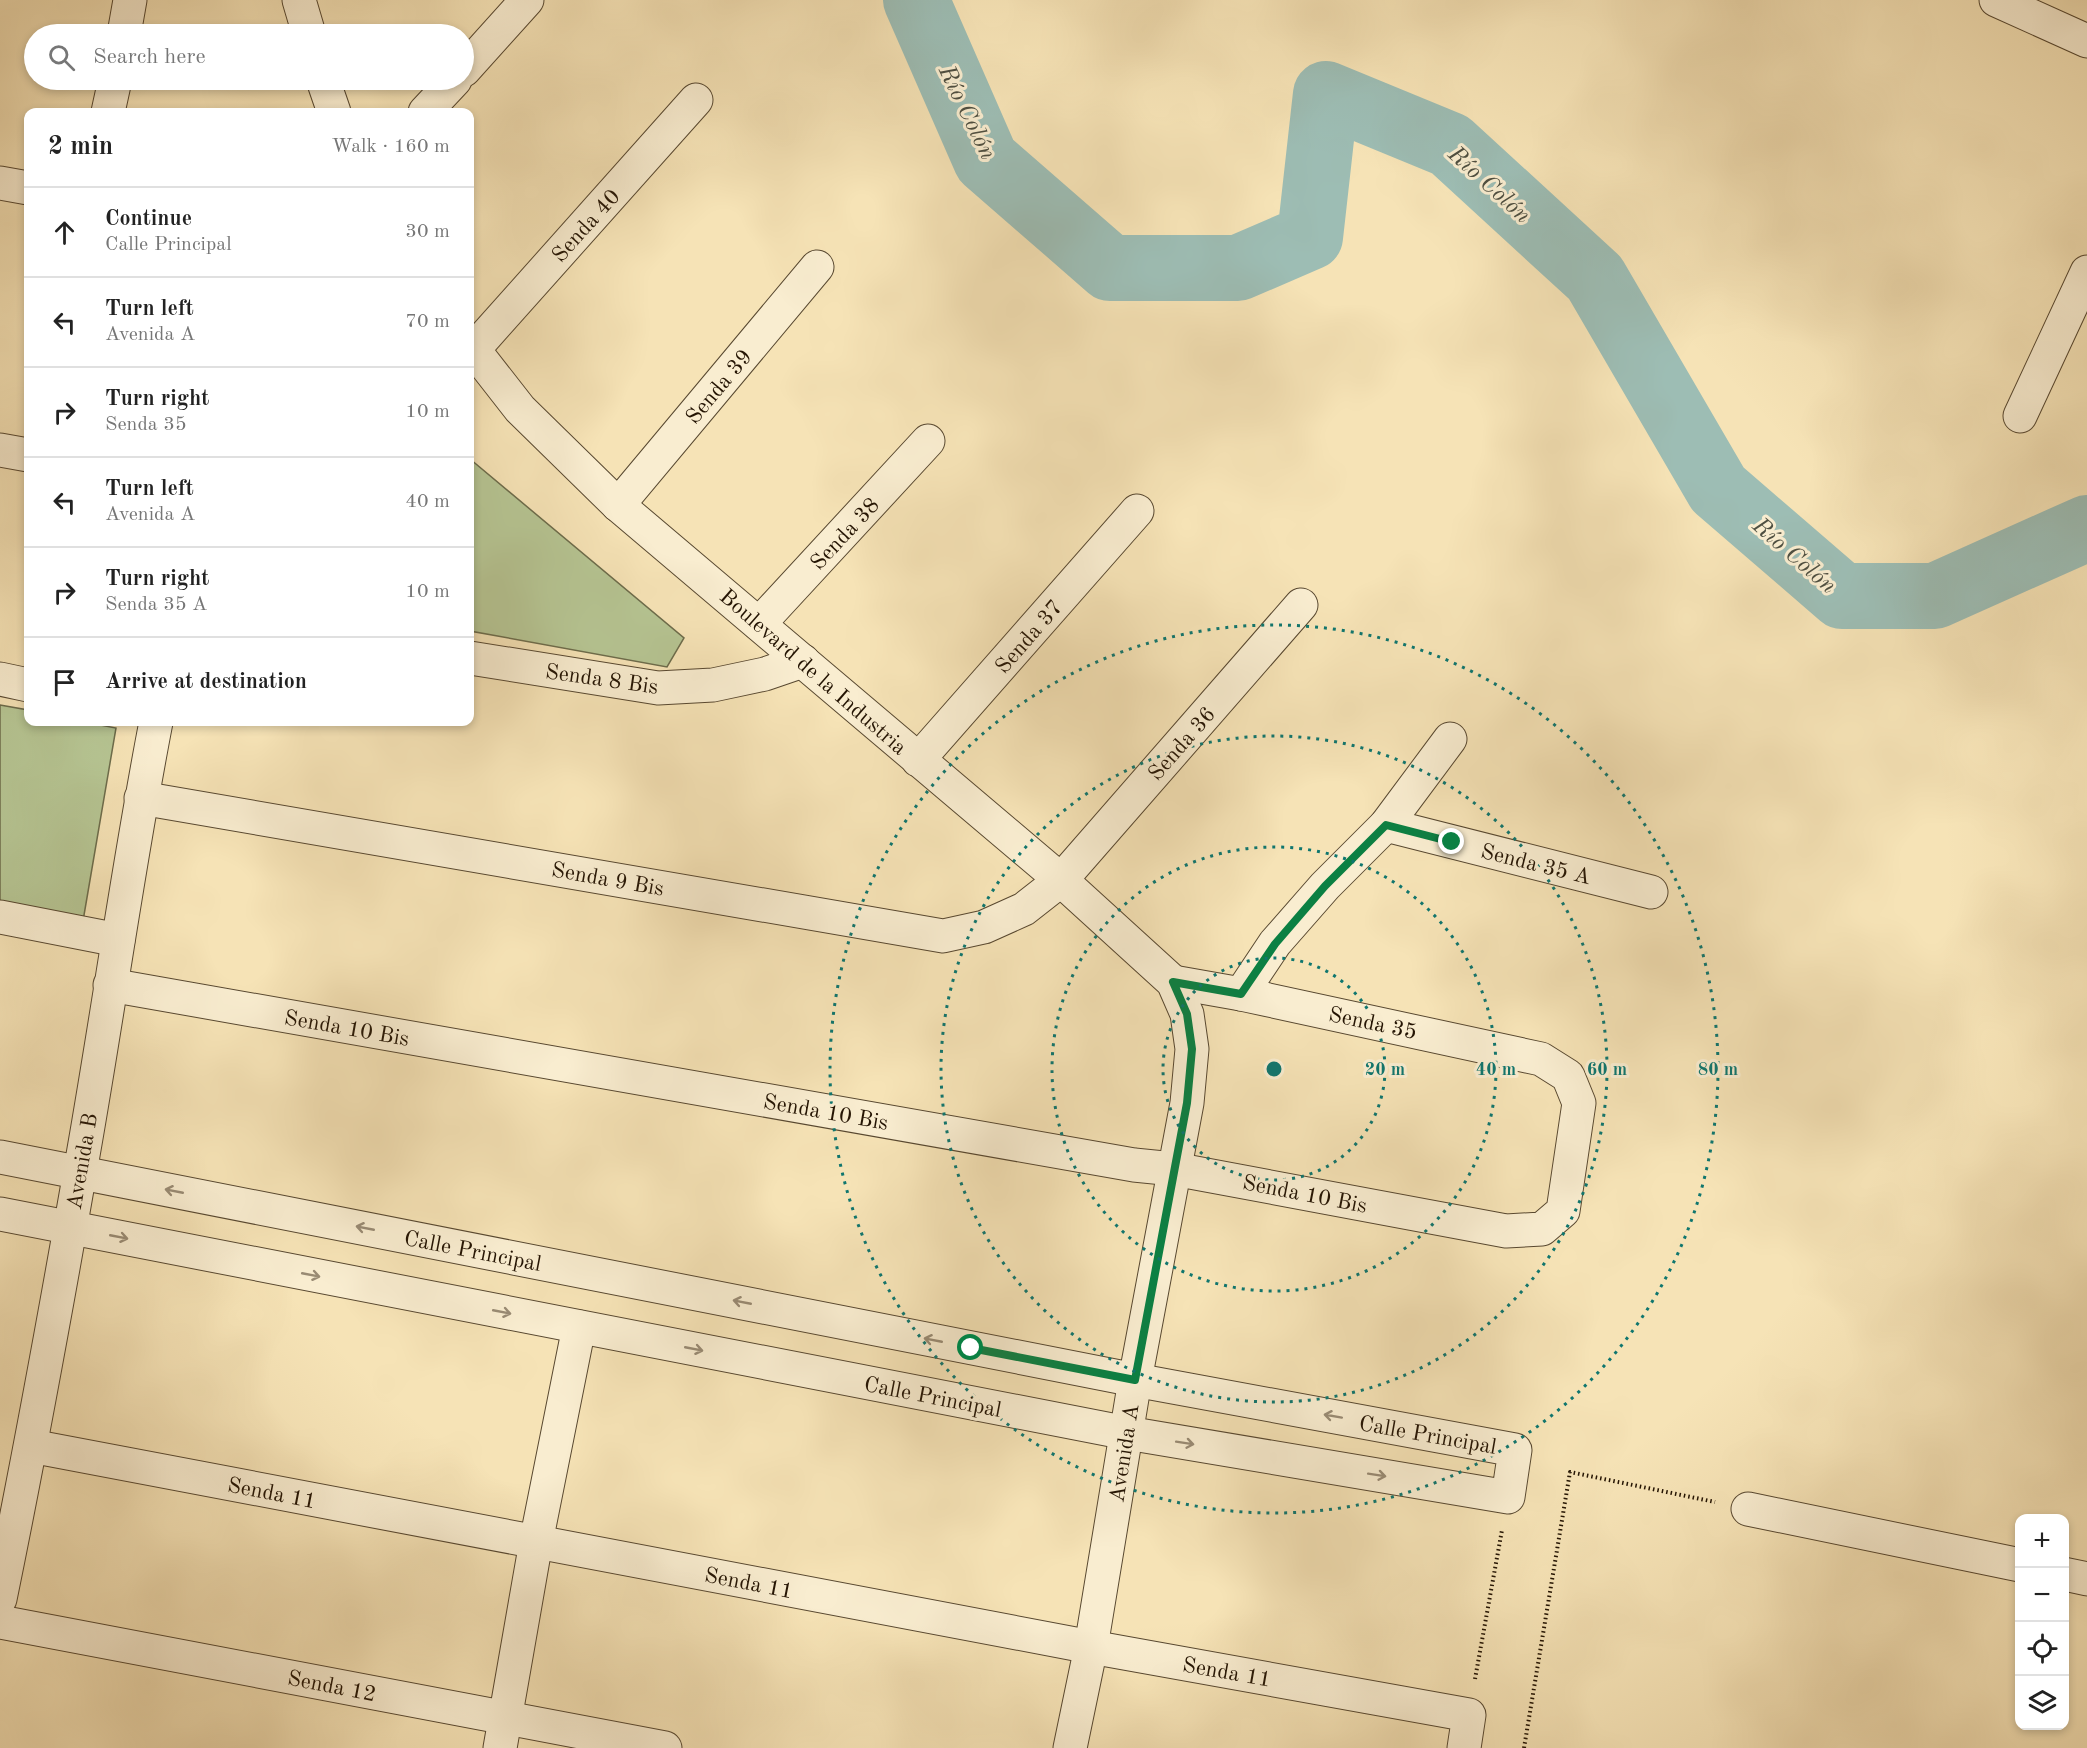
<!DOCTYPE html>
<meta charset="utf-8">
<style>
:root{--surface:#fff;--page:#f6f6f6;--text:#222;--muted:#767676;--line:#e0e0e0}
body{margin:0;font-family:"Old Standard TT",serif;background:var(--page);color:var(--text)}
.controls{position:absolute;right:18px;bottom:18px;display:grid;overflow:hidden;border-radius:12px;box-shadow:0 3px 9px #0003}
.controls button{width:54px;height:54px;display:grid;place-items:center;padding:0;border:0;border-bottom:2px solid var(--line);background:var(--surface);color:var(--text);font:30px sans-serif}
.stop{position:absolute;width:18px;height:18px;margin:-14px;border:4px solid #0b8043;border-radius:50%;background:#fff}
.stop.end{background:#0b8043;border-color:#fff;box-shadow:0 2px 6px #0008}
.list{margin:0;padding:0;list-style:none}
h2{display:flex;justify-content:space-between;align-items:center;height:78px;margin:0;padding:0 24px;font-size:26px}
h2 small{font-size:20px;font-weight:400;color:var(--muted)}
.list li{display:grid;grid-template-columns:39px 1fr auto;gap:18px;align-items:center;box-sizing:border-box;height:90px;padding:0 24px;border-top:2px solid var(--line)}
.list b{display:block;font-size:22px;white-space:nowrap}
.list p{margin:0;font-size:20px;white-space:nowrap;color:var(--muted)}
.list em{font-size:20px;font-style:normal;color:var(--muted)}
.icon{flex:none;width:33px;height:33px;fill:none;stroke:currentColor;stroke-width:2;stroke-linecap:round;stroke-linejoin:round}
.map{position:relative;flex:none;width:2087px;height:1748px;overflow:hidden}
.search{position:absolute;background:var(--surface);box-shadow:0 3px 9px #0003;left:24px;top:24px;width:450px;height:66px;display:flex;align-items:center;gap:15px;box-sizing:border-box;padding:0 21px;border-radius:33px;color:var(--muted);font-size:22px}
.panel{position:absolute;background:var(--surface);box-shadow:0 3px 9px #0003;left:24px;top:108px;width:450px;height:618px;border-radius:12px}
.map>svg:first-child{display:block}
.green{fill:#b6c593;stroke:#6d6c4b;stroke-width:1.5}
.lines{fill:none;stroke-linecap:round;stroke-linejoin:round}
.river{stroke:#9dbdb4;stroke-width:66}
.minor-casing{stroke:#584830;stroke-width:35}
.path{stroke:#241403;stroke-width:4;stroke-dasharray:1.5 3;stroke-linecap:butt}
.minor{stroke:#f9edd0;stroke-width:33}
.oneway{stroke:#998b74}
.route{stroke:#0b8043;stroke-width:8}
.ring{fill:none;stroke:#0f766e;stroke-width:3;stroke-dasharray:3 6}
.labels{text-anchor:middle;stroke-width:6;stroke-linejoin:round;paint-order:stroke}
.street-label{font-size:22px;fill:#241403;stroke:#f9edd0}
.water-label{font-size:24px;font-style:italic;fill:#4e4f41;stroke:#f9edd0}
.centre{fill:#0f766e;stroke:#f9edd0;stroke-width:3}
.ring-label{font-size:18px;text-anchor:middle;font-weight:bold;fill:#0f766e;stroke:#f9edd0;stroke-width:6;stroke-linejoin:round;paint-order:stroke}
</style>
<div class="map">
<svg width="2087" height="1748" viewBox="0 0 2087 1748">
<rect width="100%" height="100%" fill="#f6e3b6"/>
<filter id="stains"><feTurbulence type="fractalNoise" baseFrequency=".00333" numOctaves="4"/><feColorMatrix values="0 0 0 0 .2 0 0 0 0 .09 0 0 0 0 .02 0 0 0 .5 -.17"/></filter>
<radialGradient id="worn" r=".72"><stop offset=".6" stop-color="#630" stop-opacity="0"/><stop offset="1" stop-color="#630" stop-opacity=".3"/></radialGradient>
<g class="green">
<path d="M470,459L684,638L667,667L470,631Z"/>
<path d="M0,705L28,710V722H85L116,728L83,921L0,904Z"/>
</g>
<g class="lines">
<path class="river" d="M916,0L986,160L1110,268H1238L1310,237L1326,94L1450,145L1595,278L1718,489L1842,596H1935L2087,528"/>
<defs>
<g id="minor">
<path d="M299,0L309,34"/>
<path d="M1996,0L2087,41"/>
<path d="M124,34L130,0"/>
<path d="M464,70L527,0"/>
<path d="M323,80L334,112"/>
<path d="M108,112L115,80"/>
<path d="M425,112L455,80"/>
<path d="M0,183L28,188"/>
<path d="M470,345L520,409L618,505L1061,880L1173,982L1187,1014L1192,1049L1187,1103L1135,1380L1091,1647L1070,1748"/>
<path d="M473,350L696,100"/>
<path d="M2020,416L2087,272"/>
<path d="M0,450L28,455"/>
<path d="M618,505L817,267"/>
<path d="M759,624L928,441"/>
<path d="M470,658L658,688L713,685L765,674L803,661"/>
<path d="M0,679L28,685"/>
<path d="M918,760L1137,511"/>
<path d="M141,798L943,936L984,927L1024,909L1061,880L1301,605"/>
<path d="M1386,825L1651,892"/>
<path d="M0,917L118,940"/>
<path d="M110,985L1134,1165L1174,1169L1506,1231L1542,1229L1563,1211L1579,1103L1568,1076L1541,1059L1241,994L1173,982"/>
<path d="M1241,994L1275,943L1325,886L1386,825L1450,739"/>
<path d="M0,1157L1135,1380L1515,1450L1508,1497L1127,1433L0,1214"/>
<path d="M31,1446L1091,1647L1469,1715L1464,1748"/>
<path d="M1748,1509L2020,1565"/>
<path d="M2064,1574L2087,1579"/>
<path d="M0,1599C29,1457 55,1315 80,1172C107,1022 127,871 156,722"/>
<path d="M0,1622L665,1748"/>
<path d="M500,1748L536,1542L579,1327"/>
</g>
</defs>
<use href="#minor" class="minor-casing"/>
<g class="path">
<path d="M1475,1679L1502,1530"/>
<path d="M1524,1748L1570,1472L1715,1502"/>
</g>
<use href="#minor" class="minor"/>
</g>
<defs><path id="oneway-shaft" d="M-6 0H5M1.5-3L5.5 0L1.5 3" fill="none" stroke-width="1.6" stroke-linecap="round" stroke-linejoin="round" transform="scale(1.5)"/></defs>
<g class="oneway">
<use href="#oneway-shaft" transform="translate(174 1191) rotate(-169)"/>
<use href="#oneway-shaft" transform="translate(365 1228) rotate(-169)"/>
<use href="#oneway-shaft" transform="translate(119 1237) rotate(11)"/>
<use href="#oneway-shaft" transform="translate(311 1275) rotate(11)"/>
<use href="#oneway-shaft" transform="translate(742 1302) rotate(-169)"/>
<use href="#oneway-shaft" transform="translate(502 1312) rotate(11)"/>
<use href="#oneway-shaft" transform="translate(933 1340) rotate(-169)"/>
<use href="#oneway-shaft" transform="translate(694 1349) rotate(11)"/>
<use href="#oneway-shaft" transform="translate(1333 1416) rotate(-170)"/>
<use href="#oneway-shaft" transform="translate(1185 1443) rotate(9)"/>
<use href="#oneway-shaft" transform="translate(1377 1475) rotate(9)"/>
</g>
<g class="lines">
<path class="route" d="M971,1348L1135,1380L1187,1103L1192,1049L1187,1014L1173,982L1241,994L1275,944L1325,886L1386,825L1452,842"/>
</g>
<g class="ring">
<circle cx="1274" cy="1069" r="111"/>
<circle cx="1274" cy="1069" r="222"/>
<circle cx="1274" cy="1069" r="333"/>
<circle cx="1274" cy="1069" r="444"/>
</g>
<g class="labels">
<g class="street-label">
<text transform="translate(585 225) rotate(-48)" y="8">Senda 40</text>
<text transform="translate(718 386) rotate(-50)" y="8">Senda 39</text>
<text transform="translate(844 533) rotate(-47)" y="8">Senda 38</text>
<text transform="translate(1028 636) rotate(-49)" y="8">Senda 37</text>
<text transform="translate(814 671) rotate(41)" y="8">Boulevard de la Industria</text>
<text transform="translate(602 678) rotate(8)" y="8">Senda 8 Bis</text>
<text transform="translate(1181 743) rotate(-49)" y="8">Senda 36</text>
<text transform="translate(1536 863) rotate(14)" y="8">Senda 35 A</text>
<text transform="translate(608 878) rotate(10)" y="8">Senda 9 Bis</text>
<text transform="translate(1373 1022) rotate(12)" y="8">Senda 35</text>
<text transform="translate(347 1027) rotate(10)" y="8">Senda 10 Bis</text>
<text transform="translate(826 1111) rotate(10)" y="8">Senda 10 Bis</text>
<text transform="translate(81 1161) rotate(-80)" y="8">Avenida B</text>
<text transform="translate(1305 1193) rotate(11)" y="8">Senda 10 Bis</text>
<text transform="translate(473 1250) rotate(11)" y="8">Calle Principal</text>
<text transform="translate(933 1396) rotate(11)" y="8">Calle Principal</text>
<text transform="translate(1428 1434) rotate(10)" y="8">Calle Principal</text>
<text transform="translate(1123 1453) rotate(-81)" y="8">Avenida A</text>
<text transform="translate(272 1492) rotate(11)" y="8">Senda 11</text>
<text transform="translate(749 1582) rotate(11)" y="8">Senda 11</text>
<text transform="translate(1227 1671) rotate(10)" y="8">Senda 11</text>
<text transform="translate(332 1685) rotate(11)" y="8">Senda 12</text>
</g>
<g class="water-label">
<text transform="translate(968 112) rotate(64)" y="8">Río Colón</text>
<text transform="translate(1490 184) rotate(42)" y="8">Río Colón</text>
<text transform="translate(1795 555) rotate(41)" y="8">Río Colón</text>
</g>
</g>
<circle cx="1274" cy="1069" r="9" class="centre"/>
<g class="ring-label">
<text x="1385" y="1075">20 m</text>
<text x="1496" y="1075">40 m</text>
<text x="1607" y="1075">60 m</text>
<text x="1718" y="1075">80 m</text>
</g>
<rect width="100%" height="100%" filter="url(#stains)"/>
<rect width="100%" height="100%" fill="url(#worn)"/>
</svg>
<div class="controls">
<button>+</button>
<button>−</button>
<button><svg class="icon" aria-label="locate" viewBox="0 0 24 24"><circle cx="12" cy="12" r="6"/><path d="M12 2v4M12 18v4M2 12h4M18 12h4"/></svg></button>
<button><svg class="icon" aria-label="layers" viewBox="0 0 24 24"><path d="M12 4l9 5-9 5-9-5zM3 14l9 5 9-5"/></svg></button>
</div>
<div class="stop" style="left:971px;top:1348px"></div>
<div class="stop end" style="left:1452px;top:842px"></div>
<div class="search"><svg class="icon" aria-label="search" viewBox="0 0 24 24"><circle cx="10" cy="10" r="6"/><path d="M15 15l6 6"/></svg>Search here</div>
<section class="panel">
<h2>2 min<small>Walk · 160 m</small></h2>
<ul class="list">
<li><svg class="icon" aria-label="ahead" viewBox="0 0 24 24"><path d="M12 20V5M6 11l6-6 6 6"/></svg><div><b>Continue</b><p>Calle Principal</p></div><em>30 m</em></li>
<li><svg class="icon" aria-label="left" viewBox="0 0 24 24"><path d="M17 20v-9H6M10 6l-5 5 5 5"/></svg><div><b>Turn left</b><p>Avenida A</p></div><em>70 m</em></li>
<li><svg class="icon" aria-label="right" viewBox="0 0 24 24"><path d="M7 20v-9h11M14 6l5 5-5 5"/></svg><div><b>Turn right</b><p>Senda 35</p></div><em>10 m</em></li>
<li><svg class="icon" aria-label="left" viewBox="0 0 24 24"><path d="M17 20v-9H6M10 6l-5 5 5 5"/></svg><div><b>Turn left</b><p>Avenida A</p></div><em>40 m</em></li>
<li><svg class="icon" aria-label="right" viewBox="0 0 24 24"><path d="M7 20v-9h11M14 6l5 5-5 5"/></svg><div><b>Turn right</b><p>Senda 35 A</p></div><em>10 m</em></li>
<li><svg class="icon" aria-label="arrive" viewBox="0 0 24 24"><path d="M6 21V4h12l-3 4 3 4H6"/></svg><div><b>Arrive at destination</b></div></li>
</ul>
</section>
</div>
